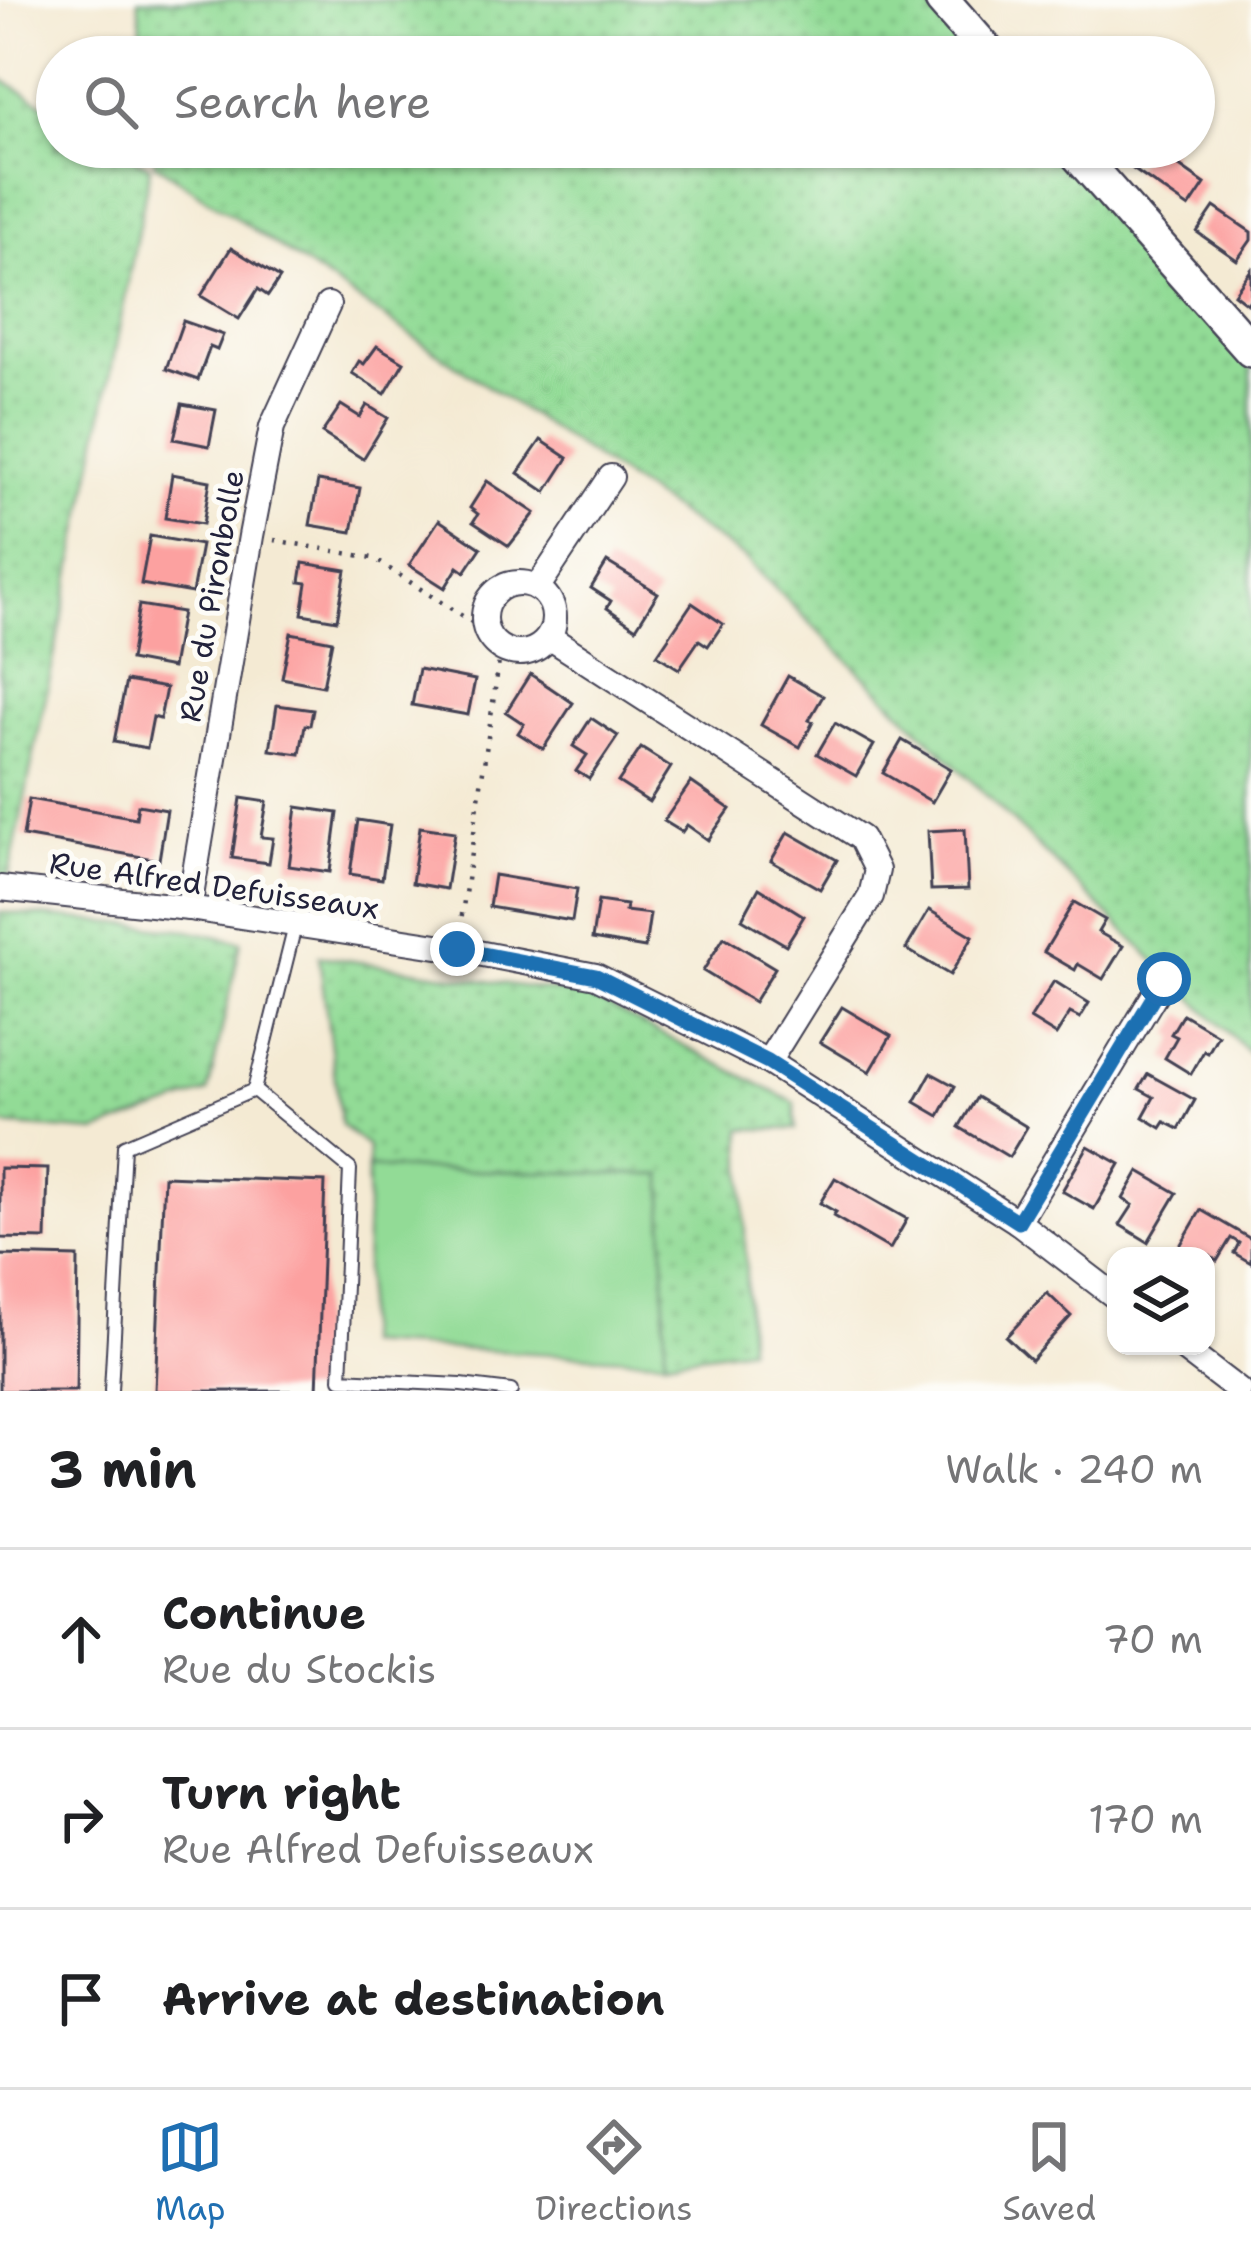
<!DOCTYPE html>
<meta charset="utf-8">
<style>
:root{--surface:#fff;--page:#f6f6f6;--text:#202124;--muted:#757577;--line:#e0e0e0;--accent:#1f6fb2}
body{margin:0;font-family:"Shantell Sans",sans-serif;background:var(--page);color:var(--text)}
.controls{position:absolute;right:36px;bottom:36px;display:grid;overflow:hidden;border-radius:24px;box-shadow:0 3px 9px #0004}
.controls button{width:108px;height:108px;display:grid;place-items:center;padding:0;border:0;border-bottom:3px solid var(--line);background:var(--surface);color:var(--text);font:60px sans-serif}
.stop{position:absolute;width:36px;height:36px;margin:-27px;border:9px solid #1f6fb2;border-radius:50%;background:#fff}
.stop.end{background:#1f6fb2;border-color:#fff;box-shadow:0 3px 12px #0008}
.list{margin:0;padding:0;list-style:none}
h2{display:flex;justify-content:space-between;align-items:center;height:156px;margin:0;padding:0 48px;font-size:51px}
h2 small{font-size:39px;font-weight:400;color:var(--muted)}
.list li{display:grid;grid-template-columns:78px 1fr auto;gap:36px;align-items:center;box-sizing:border-box;height:180px;padding:0 48px;border-top:3px solid var(--line)}
.list b{display:block;font-size:45px;white-space:nowrap}
.list p{margin:0;font-size:39px;white-space:nowrap;color:var(--muted)}
.list em{font-size:39px;font-style:normal;color:var(--muted)}
.icon{flex:none;width:66px;height:66px;fill:none;stroke:currentColor;stroke-width:2;stroke-linecap:round;stroke-linejoin:round}
.map{position:relative;flex:none;width:1251px;height:1391px;overflow:hidden}
.search{position:absolute;background:var(--surface);box-shadow:0 3px 9px #0004;left:36px;right:36px;top:36px;height:132px;display:flex;align-items:center;gap:30px;box-sizing:border-box;padding:0 42px;border-radius:66px;color:var(--muted);font-size:45px}
.sheet{height:696px;background:var(--surface)}
nav{display:flex;justify-content:space-around;align-items:center;box-sizing:border-box;height:168px;border-top:3px solid var(--line);background:var(--surface);font-size:33px;color:var(--muted)}
nav a{display:grid;justify-items:center;gap:6px}
nav .on{color:var(--accent)}
.map>svg:first-child{display:block}
.grass{fill:url(#grass-dots);stroke:#5a7e68;stroke-width:3}
.garden{fill:#92db96;stroke:#5a7e68;stroke-width:3}
.building{fill:#fca1a0}
.lines{fill:none;stroke-linecap:round;stroke-linejoin:round}
.service-casing{stroke:#424052;stroke-width:16}
.minor-casing{stroke:#424052;stroke-width:28}
.tertiary-casing{stroke:#424052;stroke-width:38}
.path{stroke:#424052;stroke-width:4.5;stroke-dasharray:3 9;stroke-linecap:butt}
.service{stroke:#fff;stroke-width:12}
.minor{stroke:#fff;stroke-width:24}
.tertiary{stroke:#fff;stroke-width:33}
.route{stroke:#1f6fb2;stroke-width:15}
.labels{text-anchor:middle;stroke-width:10;stroke-linejoin:round;paint-order:stroke}
.street-label{font-size:30px;fill:#22223b;stroke:#fdfcf7}
</style>
<div class="map">
<svg width="1251" height="1391" viewBox="0 0 1251 1391">
<defs>
<pattern id="grass-dots" width="8" height="8" patternUnits="userSpaceOnUse" patternTransform="scale(3)"><rect width="8" height="8" fill="#92db96"/><path d="M2 2h.1M6 6h.1" fill="none" stroke="#7ebc82" stroke-width="1.8" stroke-linecap="round"/></pattern>
</defs>
<rect width="100%" height="100%" fill="#fdfcf7"/>
<filter id="ink" filterUnits="userSpaceOnUse"><feTurbulence type="fractalNoise" baseFrequency=".00833" numOctaves="2"/><feDisplacementMap in="SourceGraphic" scale="24" xChannelSelector="R" yChannelSelector="G"/><feConvolveMatrix kernelMatrix="1 2 1 2 8 2 1 2 1" color-interpolation-filters="sRGB"/></filter>
<filter id="wash" filterUnits="userSpaceOnUse"><feTurbulence type="fractalNoise" baseFrequency=".004" numOctaves="4" result="noise"/><feDisplacementMap in="SourceGraphic" scale="48" xChannelSelector="R" yChannelSelector="G"/><feGaussianBlur stdDeviation="2.7" result="paint"/><feColorMatrix in="noise" values="0 0 0 0 0 0 0 0 0 0 0 0 0 0 0 0 0 1.4 0 .05"/><feComposite in="paint" operator="in"/></filter>
<g filter="url(#wash)">
<rect width="100%" height="100%" fill="#f4ead3"/>
<g class="grass">
<path d="M138,0H922L973,57H144Z"/>
<path d="M0,78L57,112V147H116L150,167L82,522L7,884H0Z"/>
<path d="M154,147H1053L1251,368V1055L743,557L155,164Z"/>
<path d="M0,912L188,930L241,942L208,1092L96,1132L0,1125Z"/>
<path d="M319,956L588,996L795,1103L796,1129H742L748,1348L665,1360L662,1175L368,1168V1147L341,1125Z"/>
</g>
<path class="garden" d="M368,1168L663,1175L665,1360L363,1344Z"/>
<g id="blocks">
<g class="building">
<path d="M1148,147H1165L1172,152L1168,158L1205,184L1189,208L1133,169Z"/>
<path d="M1214,207L1251,232V240L1237,260L1197,232Z"/>
<path d="M231,248L280,278L268,296L258,289L239,319L201,296Z"/>
<path d="M1251,270V298L1247,304L1234,294Z"/>
<path d="M183,321L223,335L217,350L210,347L198,380L166,369Z"/>
<path d="M377,346L404,362L385,394L352,373L359,361L364,364Z"/>
<path d="M182,404L216,410L209,446L174,439Z"/>
<path d="M341,405L360,417L367,405L388,418L363,459L322,433Z"/>
<path d="M541,440L568,458L546,492L518,473Z"/>
<path d="M172,474L210,481L203,524L165,518Z"/>
<path d="M318,481L360,488L352,532L310,525Z"/>
<path d="M487,481L535,513L509,546L473,522L478,514L470,508Z"/>
<path d="M439,520L481,548L465,572L458,567L445,588L409,565Z"/>
<path d="M150,536L201,545L192,593L141,584Z"/>
<path d="M607,562L658,593L636,628L607,608L611,601L591,588Z"/>
<path d="M303,563L346,570L337,620L302,614L307,583L300,582Z"/>
<path d="M692,603L723,624L708,646L699,640L679,669L657,655Z"/>
<path d="M139,605L182,612L172,668L130,660Z"/>
<path d="M291,633L332,641L323,686L282,678Z"/>
<path d="M419,669L475,680L468,715L412,705Z"/>
<path d="M530,674L573,703L543,749L518,733L524,724L506,712Z"/>
<path d="M788,676L823,696L809,720L813,722L800,747L761,725Z"/>
<path d="M126,681L166,688L160,719L153,717L147,748L114,742Z"/>
<path d="M277,705L313,710L310,725H305L300,754L270,750Z"/>
<path d="M591,718L618,736L589,779L576,771L587,755L573,746Z"/>
<path d="M835,723L874,745L856,776L817,754Z"/>
<path d="M902,740L951,769L932,802L883,773Z"/>
<path d="M641,748L671,767L649,802L618,782Z"/>
<path d="M691,782L730,809L708,840L687,825L682,832L664,821Z"/>
<path d="M241,798L267,802L261,837L273,838L269,863L232,858Z"/>
<path d="M29,799L136,818L138,805L167,810L159,860L23,836Z"/>
<path d="M297,807L338,813L330,872L289,866Z"/>
<path d="M358,820L390,825L382,879L350,874Z"/>
<path d="M420,827L455,832L446,889L412,883Z"/>
<path d="M965,829L968,889L931,890L928,831Z"/>
<path d="M788,832L837,860L820,889L771,861Z"/>
<path d="M494,875L577,889L572,921L489,907Z"/>
<path d="M759,888L804,916L786,945L742,919Z"/>
<path d="M598,901L626,905L625,911L650,914L645,948L592,939Z"/>
<path d="M1074,902L1105,920L1098,932L1123,946L1103,979L1078,964L1075,970L1044,952Z"/>
<path d="M929,910L973,936L950,975L906,949Z"/>
<path d="M724,937L775,968L754,1002L703,971Z"/>
<path d="M1054,981L1089,1003L1080,1018L1070,1013L1056,1035L1030,1019Z"/>
<path d="M842,1007L891,1036L870,1072L820,1042Z"/>
<path d="M1183,1014L1218,1035L1208,1053L1204,1051L1191,1074L1165,1058L1177,1037L1171,1034Z"/>
<path d="M931,1073L955,1086L939,1116L915,1102Z"/>
<path d="M1148,1074L1195,1100L1179,1129L1165,1122L1161,1128L1143,1117L1154,1097L1139,1089Z"/>
<path d="M977,1097L1027,1127L1009,1157L959,1127Z"/>
<path d="M1088,1146L1120,1164L1094,1209L1062,1191Z"/>
<path d="M0,1168L48,1169L46,1239L0,1238Z"/>
<path d="M1139,1171L1177,1193L1148,1242L1120,1225L1133,1205L1123,1199Z"/>
<path d="M164,1176L325,1182L317,1391H155Z"/>
<path d="M835,1178L907,1219L890,1249L833,1216L836,1212L820,1203Z"/>
<path d="M1201,1210L1251,1239V1263L1234,1253L1239,1243L1231,1238L1217,1261L1210,1256L1206,1263V1256H1174Z"/>
<path d="M0,1255L78,1257L76,1391H0Z"/>
<path d="M1047,1293L1071,1316L1031,1360L1006,1337Z"/>
</g>
</g>
</g>
<g filter="url(#ink)">
<use href="#blocks" fill-opacity="0" stroke="#424052" stroke-width="3"/>
<g class="lines">
<defs>
<g id="service">
<path d="M295,926L254,1090L350,1169L341,1379L461,1385L511,1391"/>
<path d="M111,1391L124,1146L254,1090"/>
</g>
<g id="minor">
<circle cx="519" cy="618" r="35"/>
<path d="M537,588L611,477"/>
<path d="M549,637L861,838L877,870L871,896L768,1062"/>
<path d="M0,888L189,908L457,949L596,976L768,1062L1018,1222L1116,1297"/>
<path d="M189,908L251,536L272,427L328,305"/>
<path d="M1018,1222L1164,979"/>
<path d="M1180,1346L1239,1391"/>
</g>
<g id="tertiary">
<path d="M942,0L992,57"/>
<path d="M1071,147L1251,350"/>
</g>
</defs>
<use href="#service" class="service-casing"/>
<use href="#minor" class="minor-casing"/>
<use href="#tertiary" class="tertiary-casing"/>
<g class="path">
<path d="M274,540L373,558L487,632"/>
<path d="M460,928L501,648"/>
</g>
<use href="#service" class="service"/>
<use href="#minor" class="minor"/>
<use href="#tertiary" class="tertiary"/>
</g>
</g>
<g class="lines" filter="url(#ink)">
<path class="route" d="M457,949L596,976L768,1062L1018,1222L1164,979"/>
</g>
<g class="labels">
<g class="street-label">
<text transform="translate(212 596) rotate(-80)" y="10">Rue du Pironbolle</text>
<text transform="translate(214 886) rotate(8)" y="10">Rue Alfred Defuisseaux</text>
</g>
</g>
</svg>
<div class="controls">
<button><svg class="icon" aria-label="layers" viewBox="0 0 24 24"><path d="M12 4l9 5-9 5-9-5zM3 14l9 5 9-5"/></svg></button>
</div>
<div class="stop" style="left:1164px;top:979px"></div>
<div class="stop end" style="left:457px;top:949px"></div>
<div class="search"><svg class="icon" aria-label="search" viewBox="0 0 24 24"><circle cx="10" cy="10" r="6"/><path d="M15 15l6 6"/></svg>Search here</div>
</div>
<section class="sheet">
<h2>3 min<small>Walk · 240 m</small></h2>
<ul class="list">
<li><svg class="icon" aria-label="ahead" viewBox="0 0 24 24"><path d="M12 20V5M6 11l6-6 6 6"/></svg><div><b>Continue</b><p>Rue du Stockis</p></div><em>70 m</em></li>
<li><svg class="icon" aria-label="right" viewBox="0 0 24 24"><path d="M7 20v-9h11M14 6l5 5-5 5"/></svg><div><b>Turn right</b><p>Rue Alfred Defuisseaux</p></div><em>170 m</em></li>
<li><svg class="icon" aria-label="arrive" viewBox="0 0 24 24"><path d="M6 21V4h12l-3 4 3 4H6"/></svg><div><b>Arrive at destination</b></div></li>
</ul>
</section>
<nav>
<a class="on"><svg class="icon" aria-label="map" viewBox="0 0 24 24"><path d="M3 6l6-2 6 2 6-2v14l-6 2-6-2-6 2zM9 4v14M15 6v14"/></svg>Map</a>
<a><svg class="icon" aria-label="directions" viewBox="0 0 24 24"><path d="M12 3l9 9-9 9-9-9zM9 14v-3h6M13 9l2 2-2 2"/></svg>Directions</a>
<a><svg class="icon" aria-label="saved" viewBox="0 0 24 24"><path d="M7 4h10v16l-5-4-5 4z"/></svg>Saved</a>
</nav>
